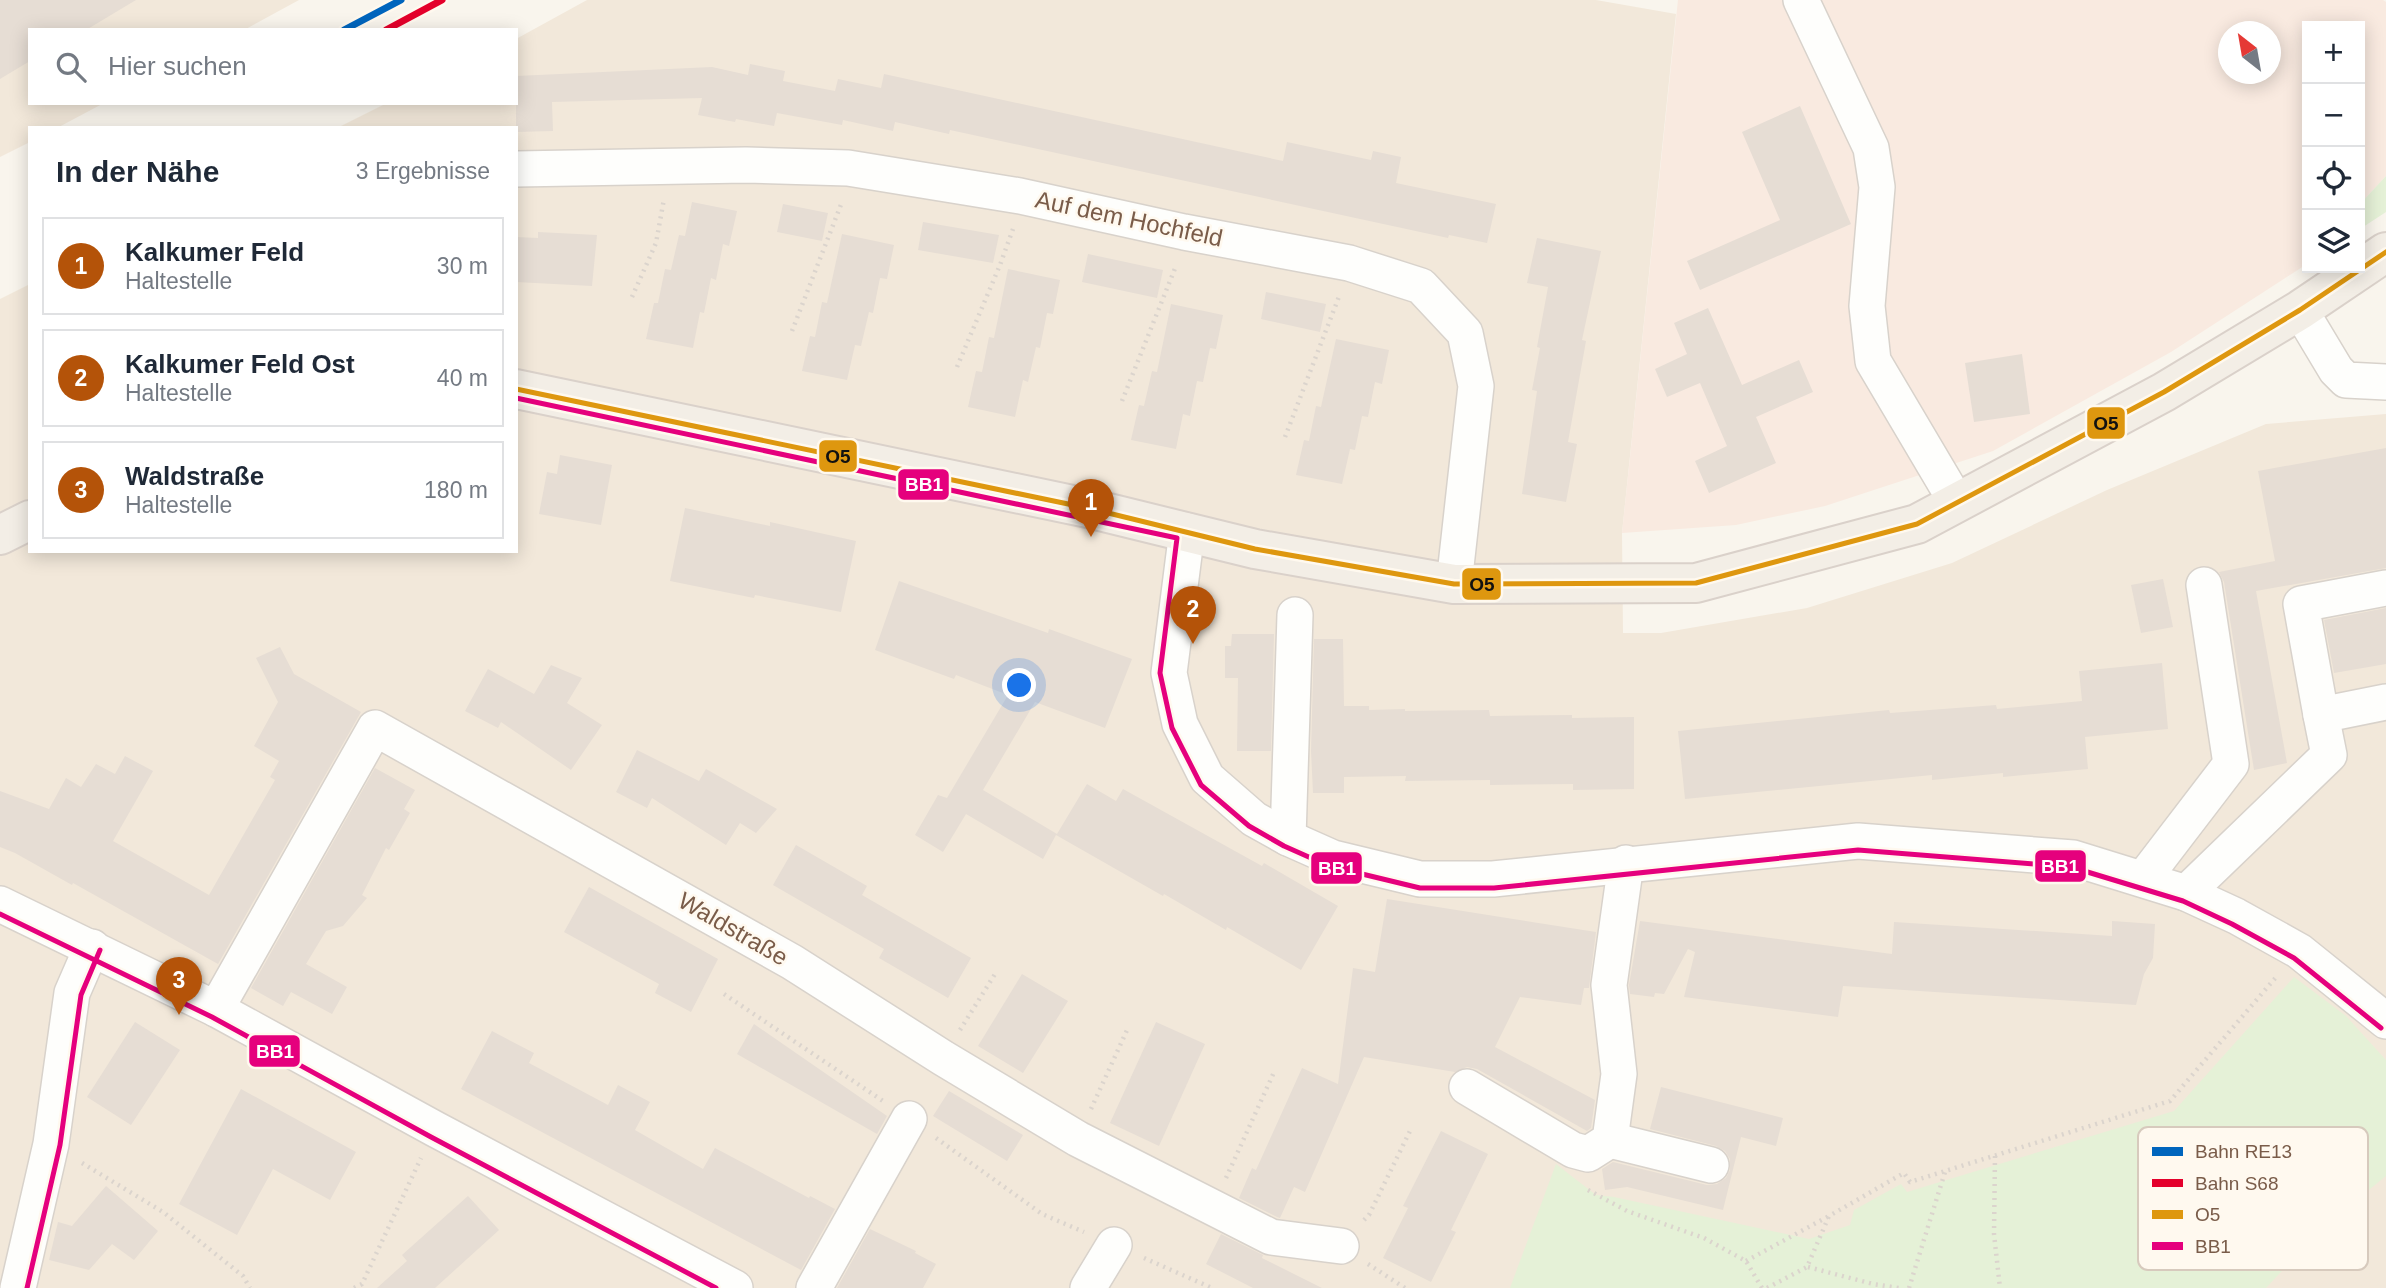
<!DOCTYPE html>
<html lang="de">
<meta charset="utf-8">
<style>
:root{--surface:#fff;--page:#f2f2f3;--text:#1f2937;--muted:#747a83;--line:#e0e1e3;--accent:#b45309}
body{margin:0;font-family:Arial,sans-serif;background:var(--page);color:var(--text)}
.controls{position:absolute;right:21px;top:21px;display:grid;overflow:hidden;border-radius:0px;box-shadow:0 4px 18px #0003}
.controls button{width:63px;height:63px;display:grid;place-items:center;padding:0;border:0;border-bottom:2px solid var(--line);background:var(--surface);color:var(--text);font:35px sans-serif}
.compass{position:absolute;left:2218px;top:21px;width:63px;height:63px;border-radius:50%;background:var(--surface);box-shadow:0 4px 18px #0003;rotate:329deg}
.you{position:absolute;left:1020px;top:686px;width:24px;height:24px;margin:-18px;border:5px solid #fff;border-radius:50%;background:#1a73e8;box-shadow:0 0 0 10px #1a73e833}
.badge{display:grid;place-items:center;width:46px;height:46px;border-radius:50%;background:var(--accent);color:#fff;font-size:23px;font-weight:700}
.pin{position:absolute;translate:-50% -58px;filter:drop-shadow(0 2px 4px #0008)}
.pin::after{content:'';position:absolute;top:37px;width:24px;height:21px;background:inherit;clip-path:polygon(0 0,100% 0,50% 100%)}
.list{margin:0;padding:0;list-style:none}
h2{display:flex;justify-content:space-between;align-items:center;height:91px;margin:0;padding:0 28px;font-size:30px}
h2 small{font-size:23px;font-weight:400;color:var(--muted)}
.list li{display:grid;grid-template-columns:46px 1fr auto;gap:21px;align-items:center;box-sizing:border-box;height:98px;margin:0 14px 14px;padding:0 14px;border:2px solid var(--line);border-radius:0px}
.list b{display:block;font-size:26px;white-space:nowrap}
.list p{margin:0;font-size:23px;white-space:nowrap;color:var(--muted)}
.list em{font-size:23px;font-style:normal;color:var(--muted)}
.icon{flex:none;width:38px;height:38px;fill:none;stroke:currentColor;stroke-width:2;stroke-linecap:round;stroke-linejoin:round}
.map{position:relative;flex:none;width:2386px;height:1288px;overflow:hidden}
.search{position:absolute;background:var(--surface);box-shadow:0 4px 18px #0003;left:28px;top:28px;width:490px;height:77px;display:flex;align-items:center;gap:18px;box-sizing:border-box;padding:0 24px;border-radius:0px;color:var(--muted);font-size:26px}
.panel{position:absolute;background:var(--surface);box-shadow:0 4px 18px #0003;left:28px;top:126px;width:490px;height:427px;border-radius:0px}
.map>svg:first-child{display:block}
.residential{fill:#f2e8da}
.commercial{fill:#f9eae0;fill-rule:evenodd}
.green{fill:#e5f1d7}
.building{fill:#e6ddd4}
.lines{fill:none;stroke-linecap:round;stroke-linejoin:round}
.minor-casing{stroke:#d8d2cb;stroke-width:38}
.major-casing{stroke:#dad1ca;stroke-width:42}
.path{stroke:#dbd4cd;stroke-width:4.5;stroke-dasharray:2 5;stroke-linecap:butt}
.minor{stroke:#fefefc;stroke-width:35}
.major{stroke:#f3eee6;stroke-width:38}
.bus-1-casing{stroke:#fff9ef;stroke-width:10}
.bus-2-casing{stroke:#fff9ef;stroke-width:10}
.bus-1{stroke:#de970f;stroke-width:5}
.bus-2{stroke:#e5007d;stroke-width:5}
.rail-1-casing{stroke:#fff9ef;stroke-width:12}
.rail-2-casing{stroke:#fff9ef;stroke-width:12}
.rail-1{stroke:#0065bd;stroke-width:7}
.rail-2{stroke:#e4002b;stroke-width:7}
.labels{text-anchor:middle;stroke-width:5;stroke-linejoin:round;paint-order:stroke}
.street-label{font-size:24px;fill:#7a5c49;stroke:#fff9ef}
.key{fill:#fff9ef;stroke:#d7cabd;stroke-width:2}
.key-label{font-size:19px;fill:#7a5c49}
.line-badge{stroke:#fff9ef;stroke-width:2.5}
.badge-label{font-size:19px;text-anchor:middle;font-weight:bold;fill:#fff}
.pale-badge-label{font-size:19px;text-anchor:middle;font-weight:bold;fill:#111}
</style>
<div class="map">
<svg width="2386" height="1288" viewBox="0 0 2386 1288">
<rect width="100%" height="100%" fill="#f9f5ed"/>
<g class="residential">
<path d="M0,0H299L244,30H30V103H104L57,128H30V142L0,157Z"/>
<path d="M587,0H1596L1676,14L1622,533L1623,633H1661L1807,608L1952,563L2107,490L2266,424L2386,414V1288H0V299L30,284V551H516V128H337L387,103H516V39Z"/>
</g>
<path class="commercial" d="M1678,0H2383L2386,2V176L2360,204V26H2307V264L2171,352L1993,451L1825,506L1736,525L1622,533ZM2228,32H2270V74H2228Z"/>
<g class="green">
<path d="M2386,176V212L2360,229V204Z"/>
<path d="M2294,977L2346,1016L2386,1060V1176L2321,1229L2266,1288H1510L1556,1164L1596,1195L1614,1197L1809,1239L1850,1225L1854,1210L1901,1184L1907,1192L2174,1111Z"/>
</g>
<g class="building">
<path d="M0,0H136L86,30H30V61L0,79Z"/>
<path d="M750,64L785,71L783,81L835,91L838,79L881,88L884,74L1283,161L1287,142L1371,160L1373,151L1401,157L1396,183L1496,204L1487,243L1449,235L1448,238L950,130L949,134L895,122L893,131L843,120L842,125L777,113L774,126L736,119L735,122L698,115L702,98L552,102L553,131L516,132V76L712,67L748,75Z"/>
<path d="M1800,106L1851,224L1700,290L1687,261L1780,220L1742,132Z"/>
<path d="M692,202L737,211L729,246L723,244L716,280L711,278L704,313L700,312L693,348L646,339L654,303H658L665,269L671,270L679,235L685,236Z"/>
<path d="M783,204L828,213L822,241L777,232Z"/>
<path d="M923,222L999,235L993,263L918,250Z"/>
<path d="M538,232L597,235L592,286L516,282V237L538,238Z"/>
<path d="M842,234L894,245L887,279L880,278L873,313L869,312L861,346L855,345L847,380L802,371L810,336L815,337L822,302L827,303Z"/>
<path d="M1537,238L1601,251L1582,340L1586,341L1568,442L1577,444L1566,502L1522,494L1537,391L1532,390L1540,348L1537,347L1548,287L1527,283Z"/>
<path d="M1088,254L1163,270L1157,298L1082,282Z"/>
<path d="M1008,269L1060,280L1053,314L1047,313L1040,348L1036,347L1028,382L1023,380L1015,417L968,407L976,371L982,372L989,337L994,338Z"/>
<path d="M1266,292L1326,304L1320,332L1261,319Z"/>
<path d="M1171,304L1223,315L1216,349L1210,348L1203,382L1197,381L1190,416L1183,414L1176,449L1131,440L1139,405L1144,406L1152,371L1157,372Z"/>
<path d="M1708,308L1742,385L1799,360L1813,392L1756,417L1776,463L1709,493L1695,461L1727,446L1700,383L1667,397L1655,369L1687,354L1674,323Z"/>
<path d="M1336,339L1389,350L1382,384L1375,382L1368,417L1362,416L1355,450L1350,449L1342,484L1296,475L1304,440L1309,441L1316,406L1321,407Z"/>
<path d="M2022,354L2030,414L1974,422L1965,363Z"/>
<path d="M2386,448V568L2256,591L2287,763L2254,770L2224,582L2219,572L2275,561L2258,471Z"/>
<path d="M560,455L612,465L601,525L539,514L547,472L557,474Z"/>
<path d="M685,508L770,526V522L856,541L841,612L755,595L754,598L670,581Z"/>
<path d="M2163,579L2173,627L2141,633L2131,585Z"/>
<path d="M899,581L1048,633L1049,629L1132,659L1105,728L1035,702L983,790L1057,834L1087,784L1116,801L1123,789L1262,866L1264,863L1338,906L1301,970L1227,927L1226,930L1164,894L1163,896L1056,835L1043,859L966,814L943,852L915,835L938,795L947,798L1008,695L956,675L954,679L875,650Z"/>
<path d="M2386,608V664L2334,673L2324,620Z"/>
<path d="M1232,634H1274L1271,751H1237L1238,678H1225V646H1231Z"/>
<path d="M1314,639H1343L1344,706H1369V710L1405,709V711L1489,710L1490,716L1572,715V718L1634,717V789L1573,790V784L1490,785V780L1405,781L1406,776L1344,777V793H1313L1311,751Z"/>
<path d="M280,647L294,674L361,712L218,964L73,883L72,885L15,853L0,847V791L49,809L66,778L81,787L96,764L115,774L125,756L153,771L113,841L209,895L275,780L270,777L279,761L254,746L278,702L256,658Z"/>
<path d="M2162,663L2168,729L2085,737L2088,769L2003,777V773L1932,780V775L1685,799L1678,731L1889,710L1890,713L1996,705L1997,709L2082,701L2079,671Z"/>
<path d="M551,665L582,678L567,703L602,725L571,770L501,722L498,728L465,711L488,669L534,694Z"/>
<path d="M637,750L699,781L706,769L777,809L756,833L740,823L726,845L652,798L647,808L616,792Z"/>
<path d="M375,768L415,790L404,809L410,813L389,850L386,848L362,895L367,898L343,926L326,931L306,964L347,987L332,1014L291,992L283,1006L251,988Z"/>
<path d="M796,845L867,886L862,895L971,958L948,998L879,958L884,949L773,885Z"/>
<path d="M589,887L718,959L691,1012L655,993L659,984L564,932Z"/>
<path d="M1387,899L1596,932L1589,988H1584L1581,1005L1520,997L1495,1047L1595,1100L1591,1128L1587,1131L1477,1069L1467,1067L1455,1072L1364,1057L1305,1192L1294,1187L1280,1218L1277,1217L1239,1198L1252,1168L1256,1170L1302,1068L1338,1084L1353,968L1375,972Z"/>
<path d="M1640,921L1892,954L1894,922L2112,936V921L2155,924L2153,958L2144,974L2136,1005L1843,986L1838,1017L1684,997L1695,952L1688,949L1664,994L1655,993L1654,997L1630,994L1629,985Z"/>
<path d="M1022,974L1068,1001L1023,1073L978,1046Z"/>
<path d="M135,1022L180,1050L131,1125L87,1097Z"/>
<path d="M1156,1022L1205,1044L1159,1146L1110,1123Z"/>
<path d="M754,1024L887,1116L877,1134L737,1054Z"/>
<path d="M492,1031L534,1053L529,1063L608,1105L618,1085L650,1102L635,1130L703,1169L715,1148L809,1198L810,1196L835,1209L801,1270L461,1089Z"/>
<path d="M1661,1087L1783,1118L1776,1146L1741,1137L1723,1210L1627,1187L1605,1190L1602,1169L1613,1162L1707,1185L1717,1184L1726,1178L1730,1170V1159L1725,1151L1716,1146L1650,1129Z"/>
<path d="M241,1089L356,1152L330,1200L273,1169L237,1235L179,1204Z"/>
<path d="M949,1091L1023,1135L1007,1161L933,1116Z"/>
<path d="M1441,1131L1488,1154L1451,1230L1456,1232L1431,1282L1383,1258L1408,1208L1403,1206Z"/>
<path d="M106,1186L158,1231L134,1260L112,1244L89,1270L49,1260L58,1222L72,1226Z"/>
<path d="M468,1196L499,1230L435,1288H377L407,1261L402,1255Z"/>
<path d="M870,1229L916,1251L915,1253L936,1264L923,1288H837Z"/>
<path d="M1221,1234L1263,1255L1262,1258L1322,1288H1253L1206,1264Z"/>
</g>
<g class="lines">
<defs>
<g id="minor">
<path d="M1801,0L1871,148L1877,187L1867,306L1873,361L1957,503"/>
<path d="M516,169L746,165L848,168L1020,196L1184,232L1349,263L1421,286L1465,333L1476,386L1454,584"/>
<path d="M2300,310L2336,370L2346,380L2386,382"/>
<path d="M1187,531L1169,673L1180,724L1207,778L1254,819L1288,838L1333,858L1420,879H1493L1858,841L2073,858L2186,893L2236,916L2299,951L2386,1021"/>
<path d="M2386,588L2301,604L2321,715L2386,702"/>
<path d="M1288,838L1295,615"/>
<path d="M2143,879L2231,764L2204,585"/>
<path d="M2186,893L2329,755L2321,715"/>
<path d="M0,904L216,1009L435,1129L735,1288"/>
<path d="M216,1009L375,728L792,962L943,1058L1078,1139L1271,1237L1341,1246"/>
<path d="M1467,1087L1573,1150L1588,1154L1610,1140L1619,1074L1609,985L1626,863"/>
<path d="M1610,1140L1711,1165"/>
<path d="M18,1288L51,1144L72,993L92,947"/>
<path d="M814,1288L909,1119"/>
<path d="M1088,1288L1114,1245"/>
</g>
<g id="major">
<path d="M516,389L1092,509L1255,549L1454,584L1696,583L1917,524L2164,392L2300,310L2386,252"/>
<path d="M0,535L30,520"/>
</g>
</defs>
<use href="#minor" class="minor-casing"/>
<use href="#major" class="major-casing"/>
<g class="path">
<path d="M632,297L656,243L664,199"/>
<path d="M792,331L842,202"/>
<path d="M957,367L1000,265L1013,229"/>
<path d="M1122,401L1176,266"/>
<path d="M1285,437L1340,294"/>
<path d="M724,994L883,1101"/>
<path d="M960,1030L995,974"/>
<path d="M1091,1109L1128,1028"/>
<path d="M936,1138L1042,1214L1084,1232"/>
<path d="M1995,1156L1994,1234L2000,1288"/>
<path d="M82,1163L163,1212L243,1276L250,1288"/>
<path d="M1226,1178L1275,1070"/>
<path d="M1588,1190L1627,1211L1704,1238L1746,1261L1762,1288"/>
<path d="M1364,1220L1369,1215L1410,1131"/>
<path d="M1144,1258L1212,1288"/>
<path d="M1746,1261L1829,1216"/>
<path d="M1368,1264L1405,1288"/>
<path d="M1808,1267L1873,1284L1899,1288"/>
<path d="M354,1288L362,1284L421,1158"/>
<path d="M1767,1288L1807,1267L1829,1216L1904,1173L1910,1182L2170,1101L2277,976"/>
<path d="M1909,1288L1945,1172"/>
</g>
<use href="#minor" class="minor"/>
<use href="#major" class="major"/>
<defs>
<path id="bus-1" d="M516,389L1092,509L1255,549L1454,584L1696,583L1917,524L2164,392L2300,310L2386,252"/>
<g id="bus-2">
<path d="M516,398L1177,538L1160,673L1172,728L1201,785L1249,826L1284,846L1329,866L1420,888H1494L1858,850L2071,867L2183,901L2232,924L2294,958L2381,1028"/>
<path d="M0,914L212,1017L431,1137L716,1288"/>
<path d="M27,1288L60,1145L81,995L100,950"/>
</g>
</defs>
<use href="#bus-1" class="bus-1-casing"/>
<use href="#bus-2" class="bus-2-casing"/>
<use href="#bus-1" class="bus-1"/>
<use href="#bus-2" class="bus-2"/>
<defs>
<path id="rail-1" d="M344,30L401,0"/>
<path id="rail-2" d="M386,30L442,0"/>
</defs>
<use href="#rail-1" class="rail-1-casing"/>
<use href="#rail-2" class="rail-2-casing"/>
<use href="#rail-1" class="rail-1"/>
<use href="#rail-2" class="rail-2"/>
</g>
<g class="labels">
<g class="street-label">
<text transform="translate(1129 219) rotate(12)" y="8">Auf dem Hochfeld</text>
<text transform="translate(733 929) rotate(30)" y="8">Waldstraße</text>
</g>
</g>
<rect x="2138" y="1127" width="230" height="143" rx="10" class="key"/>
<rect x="2152" y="1147" width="31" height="9" fill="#0065bd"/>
<rect x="2152" y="1179" width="31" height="8" fill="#e4002b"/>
<rect x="2152" y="1210" width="31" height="9" fill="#de970f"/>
<rect x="2152" y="1242" width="31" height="8" fill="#e5007d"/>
<g class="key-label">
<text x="2195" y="1158">Bahn RE13</text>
<text x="2195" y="1190">Bahn S68</text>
<text x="2195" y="1221">O5</text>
<text x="2195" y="1253">BB1</text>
</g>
<g class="line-badge">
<rect x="2086" y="406" width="40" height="34" rx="7" fill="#de970f"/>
<rect x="818" y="439" width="40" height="34" rx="7" fill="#de970f"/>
<rect x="897" y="468" width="53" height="33" rx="7" fill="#e5007d"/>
<rect x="1461" y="567" width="41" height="34" rx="7" fill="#de970f"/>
<rect x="2034" y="849" width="53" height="34" rx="7" fill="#e5007d"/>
<rect x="1310" y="851" width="53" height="34" rx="7" fill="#e5007d"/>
<rect x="248" y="1034" width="53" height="34" rx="7" fill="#e5007d"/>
</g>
<g class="badge-label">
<text x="924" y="491">BB1</text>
<text x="2060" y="873">BB1</text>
<text x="1337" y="875">BB1</text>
<text x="275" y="1058">BB1</text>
</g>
<g class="pale-badge-label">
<text x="2106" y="430">O5</text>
<text x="838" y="463">O5</text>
<text x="1482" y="591">O5</text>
</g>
</svg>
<div class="controls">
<button>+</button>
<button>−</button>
<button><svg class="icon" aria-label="locate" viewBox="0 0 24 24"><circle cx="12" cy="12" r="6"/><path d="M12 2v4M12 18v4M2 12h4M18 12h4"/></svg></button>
<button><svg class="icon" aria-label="layers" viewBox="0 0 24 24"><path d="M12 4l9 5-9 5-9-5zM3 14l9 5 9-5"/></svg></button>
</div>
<svg class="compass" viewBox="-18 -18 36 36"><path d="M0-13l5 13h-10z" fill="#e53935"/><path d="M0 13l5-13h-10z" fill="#747a83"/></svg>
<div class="you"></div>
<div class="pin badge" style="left:1091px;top:537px">1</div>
<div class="pin badge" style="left:1193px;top:644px">2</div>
<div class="pin badge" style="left:179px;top:1015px">3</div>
<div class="search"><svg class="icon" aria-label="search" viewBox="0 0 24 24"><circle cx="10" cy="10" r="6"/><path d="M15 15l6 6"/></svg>Hier suchen</div>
<section class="panel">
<h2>In der Nähe<small>3 Ergebnisse</small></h2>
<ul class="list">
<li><span class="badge">1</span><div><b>Kalkumer Feld</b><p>Haltestelle</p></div><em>30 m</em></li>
<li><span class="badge">2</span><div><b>Kalkumer Feld Ost</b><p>Haltestelle</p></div><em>40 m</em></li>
<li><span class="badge">3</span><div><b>Waldstraße</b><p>Haltestelle</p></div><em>180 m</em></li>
</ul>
</section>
</div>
